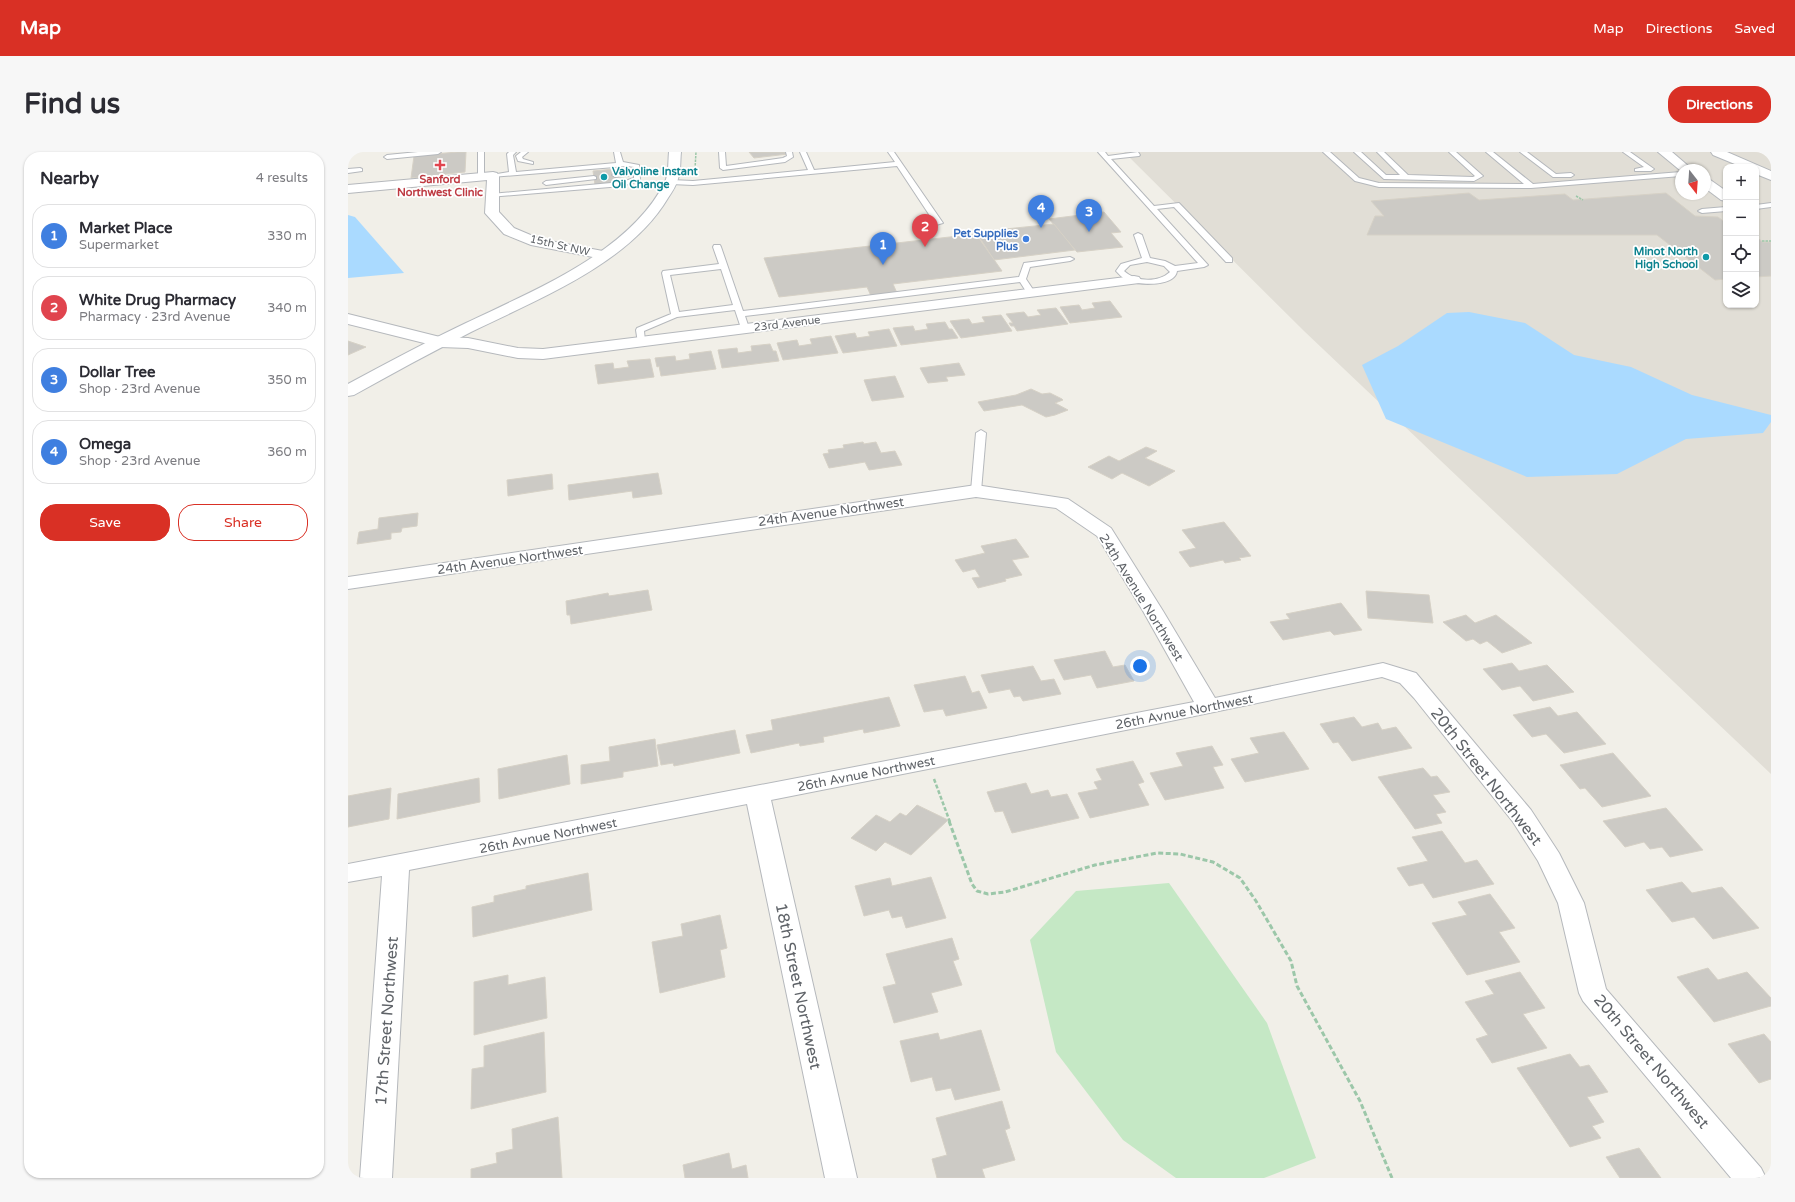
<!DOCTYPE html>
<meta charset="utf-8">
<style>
:root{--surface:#fff;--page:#f7f7f7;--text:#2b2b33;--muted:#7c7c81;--line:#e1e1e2;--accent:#d93025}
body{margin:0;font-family:"Varela Round",sans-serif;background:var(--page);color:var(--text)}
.controls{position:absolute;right:12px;top:12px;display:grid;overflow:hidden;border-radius:8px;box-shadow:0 1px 3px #0004}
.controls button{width:36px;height:36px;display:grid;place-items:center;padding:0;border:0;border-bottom:1px solid var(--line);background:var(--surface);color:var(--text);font:20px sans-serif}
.compass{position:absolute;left:1327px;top:12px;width:36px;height:36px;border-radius:50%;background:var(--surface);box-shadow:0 1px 3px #0004;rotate:163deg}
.you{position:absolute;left:792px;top:514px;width:14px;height:14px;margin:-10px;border:3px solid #fff;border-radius:50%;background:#1a73e8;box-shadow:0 0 0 6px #1a73e833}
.badge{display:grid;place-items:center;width:26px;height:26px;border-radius:50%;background:var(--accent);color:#fff;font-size:13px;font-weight:700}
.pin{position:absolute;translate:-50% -33px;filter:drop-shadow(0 1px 2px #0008)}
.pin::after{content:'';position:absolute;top:21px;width:14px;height:12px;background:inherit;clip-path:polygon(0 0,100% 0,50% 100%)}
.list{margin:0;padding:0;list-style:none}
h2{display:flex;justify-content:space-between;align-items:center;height:52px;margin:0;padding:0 16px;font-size:17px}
h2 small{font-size:13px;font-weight:400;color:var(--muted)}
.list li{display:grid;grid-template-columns:26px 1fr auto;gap:12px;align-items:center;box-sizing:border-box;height:64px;margin:0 8px 8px;padding:0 8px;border:1px solid var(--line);border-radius:16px}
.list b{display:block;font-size:15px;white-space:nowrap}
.list p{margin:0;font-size:13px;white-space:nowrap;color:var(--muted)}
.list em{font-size:13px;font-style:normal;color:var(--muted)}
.actions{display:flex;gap:8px;padding:12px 16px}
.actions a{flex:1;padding:9px 0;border:1px solid var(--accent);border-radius:16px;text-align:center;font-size:14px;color:var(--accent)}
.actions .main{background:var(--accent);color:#fff}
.icon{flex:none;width:22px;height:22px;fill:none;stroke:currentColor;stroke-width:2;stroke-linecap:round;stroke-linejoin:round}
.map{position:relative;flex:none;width:1423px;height:1026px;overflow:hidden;border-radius:16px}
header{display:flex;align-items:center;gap:24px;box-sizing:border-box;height:56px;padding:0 20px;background:var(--accent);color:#fff}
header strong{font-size:19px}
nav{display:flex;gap:22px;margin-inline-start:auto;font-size:14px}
.intro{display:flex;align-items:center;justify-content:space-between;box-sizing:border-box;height:96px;padding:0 24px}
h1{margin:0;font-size:28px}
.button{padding:10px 18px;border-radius:16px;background:var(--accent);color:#fff;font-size:14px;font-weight:700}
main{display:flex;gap:24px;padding:0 24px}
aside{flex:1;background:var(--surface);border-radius:16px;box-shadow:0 1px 3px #0004}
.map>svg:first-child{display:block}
.education{fill:#e1ded6;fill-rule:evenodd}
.green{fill:#c5e8c5}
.water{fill:#aadaff}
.building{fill:#cccac5;stroke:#d6d1c6}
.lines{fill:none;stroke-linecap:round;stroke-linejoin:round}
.lane-casing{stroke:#b5b8bc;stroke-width:2}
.street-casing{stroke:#b5b8bc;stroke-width:2}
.secondary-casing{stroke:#b6babf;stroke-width:2}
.path-far2{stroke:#9cc7a9;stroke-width:1.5;stroke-dasharray:2.5 1;stroke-linecap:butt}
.path-far1{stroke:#9cc7a9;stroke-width:2.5;stroke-dasharray:4 2;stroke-linecap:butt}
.path{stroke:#9cc7a9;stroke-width:3;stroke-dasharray:5 2.5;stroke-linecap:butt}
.lane{fill:#fff;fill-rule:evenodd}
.street{fill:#fff;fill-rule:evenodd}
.secondary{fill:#fff;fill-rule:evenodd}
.health-dot{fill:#e0444e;stroke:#fff;stroke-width:1.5}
.culture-dot{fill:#0f9aa8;stroke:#fff;stroke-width:1.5}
.shop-dot{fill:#3f7fe0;stroke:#fff;stroke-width:1.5}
.labels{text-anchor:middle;stroke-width:3.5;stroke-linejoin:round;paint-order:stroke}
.far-culture-label{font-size:11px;font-weight:bold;fill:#0d838f;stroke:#fff;text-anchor:start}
.far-health-label{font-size:11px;font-weight:bold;fill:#be3a42;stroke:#fff}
.far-shop-label{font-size:11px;font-weight:bold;fill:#366cbe;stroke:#fff;text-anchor:end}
.far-street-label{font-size:11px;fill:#5f6368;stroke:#fff}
.street-label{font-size:13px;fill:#5f6368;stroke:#fff}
.near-street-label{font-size:16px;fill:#5f6368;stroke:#fff}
</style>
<header>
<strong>Map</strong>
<nav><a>Map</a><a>Directions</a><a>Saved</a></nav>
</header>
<div class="intro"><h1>Find us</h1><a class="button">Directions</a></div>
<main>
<aside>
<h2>Nearby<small>4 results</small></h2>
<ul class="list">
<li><span class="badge" style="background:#3f7fe0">1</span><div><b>Market Place</b><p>Supermarket</p></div><em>330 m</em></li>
<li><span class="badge" style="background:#e0444e">2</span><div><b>White Drug Pharmacy</b><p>Pharmacy · 23rd Avenue</p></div><em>340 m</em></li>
<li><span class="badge" style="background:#3f7fe0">3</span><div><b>Dollar Tree</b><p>Shop · 23rd Avenue</p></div><em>350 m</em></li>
<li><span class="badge" style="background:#3f7fe0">4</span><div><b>Omega</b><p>Shop · 23rd Avenue</p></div><em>360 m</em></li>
</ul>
<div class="actions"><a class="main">Save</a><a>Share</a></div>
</aside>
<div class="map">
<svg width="1423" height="1026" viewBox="0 0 1423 1026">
<rect width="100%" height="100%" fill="#f1efe8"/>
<path class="education" d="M776,0H1423V622L956,179ZM1378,15H1408V153H1378ZM1333,18H1357V42H1333Z"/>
<path class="green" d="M821,731L919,871L968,1006L916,1026H828L775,988L708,900L682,788L728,739Z"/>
<g class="water">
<path d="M0,63L7,65L56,121L0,126Z"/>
<path d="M1121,160L1177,171L1226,203L1283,215L1344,243L1423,263V270L1415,281L1338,287L1269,322L1179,325L1038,267L1014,213L1050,194L1099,161Z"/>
</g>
<g class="building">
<path d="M109,0H118L117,20L63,26L66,4Z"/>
<path d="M401,0H439L440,2L406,6Z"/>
<path d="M266,17L268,31L247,33L245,19Z"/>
<path d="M1121,41L1131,48L1217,42L1225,48L1318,41L1347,64L1370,65L1378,71V127L1367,128L1309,83H1019L1027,64H1036L1023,49Z"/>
<path d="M756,60L773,80L763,81L775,95L729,100L701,67Z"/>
<path d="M706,72L727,98L646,108L628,80Z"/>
<path d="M628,82L654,119L545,132L549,141L523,144L519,135L431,145L416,106Z"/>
<path d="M1408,85L1415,90H1423V124L1408,125Z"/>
<path d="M762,149L774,165L722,171L712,155L731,153L734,158L747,156L744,151Z"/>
<path d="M708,156L720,172L669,179L666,174H663L661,171H665L658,162L676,160L680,165L693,163L689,158Z"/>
<path d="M653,163L664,179L613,186L602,169L621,167L624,172L637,170L634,165Z"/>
<path d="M597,170L601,177H604L610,186L553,193L545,176L565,174L567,179L580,177L578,172Z"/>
<path d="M541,177L549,194L495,201L487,184L507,181L509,186L522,184L520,180Z"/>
<path d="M483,184L490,201L435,208L429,191L449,188L451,194L464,192L462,187Z"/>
<path d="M0,189L18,195L0,203Z"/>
<path d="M422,192L425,199H428L431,209L374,216L370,198L389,196L390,201L404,199L403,194Z"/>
<path d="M363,199L368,217L313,224L311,214L309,215L307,206L327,204L328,209L342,207L341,202Z"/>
<path d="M302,207L306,225L250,232L247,213L265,211L266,217L281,215L279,209Z"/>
<path d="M611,211L617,223L598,225L600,229L580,231L572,216Z"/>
<path d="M547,224L556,245L524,249L516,228Z"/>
<path d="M683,237L694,242L702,241L714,247L715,248L707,251L720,258L707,263L698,265L674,253L636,259L630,250L668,243Z"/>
<path d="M515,290L516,292L528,290L533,301L547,299L554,313L521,318L517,310L481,316L475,302L481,301L480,298L496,296L495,293Z"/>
<path d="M798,295L809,299L797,306L827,319L801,334L774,321L764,327L740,315L761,304L771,309Z"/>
<path d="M310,321L314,342L285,346L284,339L221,348L220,333Z"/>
<path d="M204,322L205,337L160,344L159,328Z"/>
<path d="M70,361L69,374L54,376L53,380L43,381V387L9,392L11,380L30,377L31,366Z"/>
<path d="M876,370L903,404L891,406L893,408L877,411L875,408L842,415L831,400L848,396L834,378Z"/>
<path d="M668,387L681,405L664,408L674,423L657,427L658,429L630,436L624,426L632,425L627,417L615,420L607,408L637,401L633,394Z"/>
<path d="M300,438L304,458L223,472L222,463H219L218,449L260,441L261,444Z"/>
<path d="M1018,439L1081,443L1085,471L1020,466Z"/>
<path d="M993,451L1014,478L986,483L982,479L935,488L922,470L942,467L938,462Z"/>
<path d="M1118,463L1127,471L1148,463L1184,491L1154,501L1139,489L1132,492L1125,487L1118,489L1095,470Z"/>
<path d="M757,499L765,515L777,513L786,529L749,536L743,523L716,528L706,508Z"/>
<path d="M1164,511L1171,519L1199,513L1226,540L1185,549L1172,534L1154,538L1135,517Z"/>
<path d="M685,514L693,529L706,527L713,542L675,549L672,544L666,545L662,537L641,541L633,523Z"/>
<path d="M617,524L624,541L631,539L639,556L598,564L595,557L576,560L566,533Z"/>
<path d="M541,545L552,574L516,581L515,577L475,585L476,590L452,594L451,591L403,601L398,583L425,578L423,568Z"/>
<path d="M1202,555L1210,564L1229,560L1258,592L1216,601L1198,582L1184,585L1165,563Z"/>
<path d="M1006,565L1014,575L1030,571L1034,578L1048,575L1064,596L1004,609L990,590L985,591L972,572Z"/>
<path d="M387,578L392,601L326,614L325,611L313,613L309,593Z"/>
<path d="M936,580L961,617L897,630L883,607L911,601L902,586Z"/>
<path d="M307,587L310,614L275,620V625L233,632V613L262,609L261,595Z"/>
<path d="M864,594L875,613L865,615L876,636L817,648L802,621L835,614L828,601Z"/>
<path d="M1265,601L1303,644L1254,655L1237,636L1232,637L1212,613Z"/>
<path d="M219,603L222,632L151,647L150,617Z"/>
<path d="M785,609L796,630L790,632L801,653L742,666L730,641L750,637L746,630L754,628L748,617Z"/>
<path d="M1075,616L1083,625L1089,624L1102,640L1085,643L1098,660L1088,662L1094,671L1067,677L1030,625Z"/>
<path d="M131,626L132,650L49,667L50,642Z"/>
<path d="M678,631L683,642L700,638L703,645L719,642L731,666L664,681L655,659L647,660L639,640Z"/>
<path d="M43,636L41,667L0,675V644Z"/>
<path d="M569,653L600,668L563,703L537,690L528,699L503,686L528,663L542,670L552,661L558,664Z"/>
<path d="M1318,656L1355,698L1322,705L1314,695L1302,697L1296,690L1277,695L1255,669Z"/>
<path d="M1094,679L1117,711L1129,708L1146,732L1085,746L1075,731L1061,734L1049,716L1080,709L1064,685Z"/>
<path d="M240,721L244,758L125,785L124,755L146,750V744L178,737V734Z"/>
<path d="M583,725L598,766L558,776L554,764L544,766L541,758L516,764L507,734L542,726L544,734Z"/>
<path d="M1334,730L1344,741L1374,735L1411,776L1365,787L1346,765L1324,770L1298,738Z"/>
<path d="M1142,742L1167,776L1151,780L1172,810L1119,823L1084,771L1119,763L1110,750Z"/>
<path d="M372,763L379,796L372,798L377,825L312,841L304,790L335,784L333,772Z"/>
<path d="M604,786L611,807L605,809L614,833L583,841L590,860L546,871L535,835L548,832L538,802Z"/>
<path d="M1360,816L1370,828L1399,820L1423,846V854L1366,870L1329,825Z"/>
<path d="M1172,820L1197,856L1175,862L1199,896L1144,911L1128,887L1140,883L1117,850L1146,842L1137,829Z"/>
<path d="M160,823V833L197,825L199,866L126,883V830Z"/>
<path d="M633,878L652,938L607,948L603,936L588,939L584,925L563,930L552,889L590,881L592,888Z"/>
<path d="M196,880L198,940L123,957L124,917L136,915V894Z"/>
<path d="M1416,882L1423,890V927L1411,931L1380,892Z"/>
<path d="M1222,902L1232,915L1241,913L1260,940L1239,945L1256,970L1244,974L1253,986L1222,995L1169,916Z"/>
<path d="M654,949L662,976L657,978L667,1008L634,1017L637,1026H589L584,1007L599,1003L588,966Z"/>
<path d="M210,965L214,1026H123V1017L149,1011L148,1001L165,997L164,977Z"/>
<path d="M1291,996L1313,1026H1272L1258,1005Z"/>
<path d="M381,1001L384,1017L398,1013L400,1026H337L335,1013Z"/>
</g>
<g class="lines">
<defs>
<g id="lane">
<path d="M70,0H93L90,2L39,7L36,5L39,3Z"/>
<path d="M130,0H136V24L133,26L130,24Z"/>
<path d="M161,0H168L165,3L168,20L268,11L266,0H272L275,10L291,13L292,27L287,30L274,34L141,45L139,44L143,42L274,30L286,26V23L267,25L264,23L267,21L286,19V15L279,14L143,25V23L161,20L159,2Z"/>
<path d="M173,0H180L174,5L175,7L185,10V12L170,9L168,4Z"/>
<path d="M371,0H377L378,14L435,6L439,4L438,0H444L445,5L437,10L375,18L372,16Z"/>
<path d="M452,0H458L466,18L547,10L540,0H546L595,71L588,73L549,14L345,33L323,32L320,30L323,28L345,29L460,18Z"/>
<path d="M750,0H757L760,4L790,0L792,3L791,4L763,7L806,54L831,51L884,106V110H878L826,55L809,57L860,113L856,115L829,119C827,135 792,133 781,129C775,127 772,123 768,119L773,112L794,106L786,83L790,81L794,83L802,106L817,109L827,114L850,111ZM799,110L816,114L822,120C810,131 788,130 776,119L782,113Z"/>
<path d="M975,0H982L1011,26L1031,31L1176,32L1138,0H1145L1185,32L1333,20V24L1183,36L1031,35L1007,29Z"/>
<path d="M1006,0H1013L1038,23H1052L1029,0H1036L1060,23L1125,25L1127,24L1101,0H1108L1135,24L1126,29L1036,27Z"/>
<path d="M1172,0H1179L1208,22L1223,21L1226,23L1223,25H1205Z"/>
<path d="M1275,0H1282L1306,17L1303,19H1287V17L1296,15Z"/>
<path d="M12,16L14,17V19L0,21V17Z"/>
<path d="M246,24L248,25V27L198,33L195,31L198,29Z"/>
<path d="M1423,51V55L1408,57V53Z"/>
<path d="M1378,55V59L1354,61L1350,59L1354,57Z"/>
<path d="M366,93H372L373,95L395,159L671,125L676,111L722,105L726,107L722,109L682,115L678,127L688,142L684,144H681L672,130L397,164L401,176L397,179L393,176L387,158L329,165L296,179L297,189L296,191H290L288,178L289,176L323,162L314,121L315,119L371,112L365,95ZM373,117L385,153L331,160L322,123Z"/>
<path d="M633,278L638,281L633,339L628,342L623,339L628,281Z"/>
</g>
<g id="street">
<path d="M1310,0H1324L1345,18H1333V19Z"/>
<path d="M1363,0H1379L1423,19V28L1408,22V15H1394L1365,3Z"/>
<path d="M145,20L149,21L151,24V60L166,76L192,87L260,100L262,103L260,106L255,107L183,93L156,82L137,61L139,28L0,41V33Z"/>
<path d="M1357,26L1361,27L1378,39V49L1373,48L1357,36Z"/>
<path d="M786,124L791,125L793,128L791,131L195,207L170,206L120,196L92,195L0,172V162L92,185L120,186L170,196L195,197Z"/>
<path d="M628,333L720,347L763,376L815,459L867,546L1035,511L1068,521L1183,658L1211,701L1236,751L1258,837L1413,1016L1418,1026H1383L1235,849L1231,841L1210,751L1190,709L1165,670L1066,546L1052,531L1034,525L808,572L423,648L509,1026H477L399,652L61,718L44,1026H12L34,724L0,730V712L846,550L795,459L749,384L708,356L628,345L0,437V425Z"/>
</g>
<path id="secondary" d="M321,0H333C332,9 333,18 330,27C328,34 324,40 320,46C281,112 190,147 123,180C84,200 45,221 6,243L0,244V232C39,211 78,190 118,171C186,138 281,101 317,30C321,21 320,10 321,0Z"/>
</defs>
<use href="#lane" class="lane-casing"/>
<use href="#street" class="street-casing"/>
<use href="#secondary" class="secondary-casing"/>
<g class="path-far2">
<path d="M0,1L6,0"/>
<path d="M347,17L348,0"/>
<path d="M1228,44L1235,48"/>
<path d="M1414,89H1423"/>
</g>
<path class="path-far1" d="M586,627L602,670"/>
<path class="path" d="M601,669L624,732L629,739L640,742L657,740L747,713L809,701L832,702L865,710L892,726L908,749L943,809L949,834L1012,949L1044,1026"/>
<use href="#lane" class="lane"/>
<use href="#street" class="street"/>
<use href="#secondary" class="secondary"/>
</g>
<path class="health-dot" d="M90 7h4v4h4v4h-4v4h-4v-4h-4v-4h4z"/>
<g class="culture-dot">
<circle cx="256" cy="25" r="4"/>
<circle cx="1358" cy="105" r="4"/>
</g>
<circle class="shop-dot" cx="678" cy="87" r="4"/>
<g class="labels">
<g class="far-culture-label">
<text x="264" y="23">Valvoline Instant<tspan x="264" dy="13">Oil Change</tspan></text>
<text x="1350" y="103" text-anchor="end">Minot North<tspan x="1350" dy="13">High School</tspan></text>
</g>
<g class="far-health-label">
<text x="92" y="31">Sanford<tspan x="92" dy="13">Northwest Clinic</tspan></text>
</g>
<g class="far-shop-label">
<text x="670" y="85">Pet Supplies<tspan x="670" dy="13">Plus</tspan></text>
</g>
<g class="far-street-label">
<text transform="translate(212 93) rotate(13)" y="4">15th St NW</text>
<text transform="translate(439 171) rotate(-7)" y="4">23rd Avenue</text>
</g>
<g class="street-label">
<text transform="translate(483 359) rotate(-8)" y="5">24th Avenue Northwest</text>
<text transform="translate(162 407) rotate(-8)" y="5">24th Avenue Northwest</text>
<text transform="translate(794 445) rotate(58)" y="5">24th Avenue Northwest</text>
<text transform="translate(836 559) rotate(-11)" y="5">26th Avnue Northwest</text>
<text transform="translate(518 621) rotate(-11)" y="5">26th Avnue Northwest</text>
<text transform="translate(200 683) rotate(-11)" y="5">26th Avnue Northwest</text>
</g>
<g class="near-street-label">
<text transform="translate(1139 624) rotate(52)" y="6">20th Street Northwest</text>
<text transform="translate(451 834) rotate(78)" y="6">18th Street Northwest</text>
<text transform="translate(38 869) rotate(-86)" y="6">17th Street Northwest</text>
<text transform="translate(1304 909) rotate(50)" y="6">20th Street Northwest</text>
</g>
</g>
</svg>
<div class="controls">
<button>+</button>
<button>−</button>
<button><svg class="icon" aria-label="locate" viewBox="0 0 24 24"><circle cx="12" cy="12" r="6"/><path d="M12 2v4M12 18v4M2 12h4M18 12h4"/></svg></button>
<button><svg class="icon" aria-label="layers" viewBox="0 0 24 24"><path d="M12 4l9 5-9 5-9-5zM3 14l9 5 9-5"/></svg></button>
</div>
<svg class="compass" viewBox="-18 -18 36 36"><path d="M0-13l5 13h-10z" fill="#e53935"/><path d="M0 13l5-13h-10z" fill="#7c7c81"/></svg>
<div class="you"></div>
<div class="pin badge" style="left:535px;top:113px;background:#3f7fe0">1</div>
<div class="pin badge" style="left:577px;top:95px;background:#e0444e">2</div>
<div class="pin badge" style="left:741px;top:80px;background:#3f7fe0">3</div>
<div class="pin badge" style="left:693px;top:76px;background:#3f7fe0">4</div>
</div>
</main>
